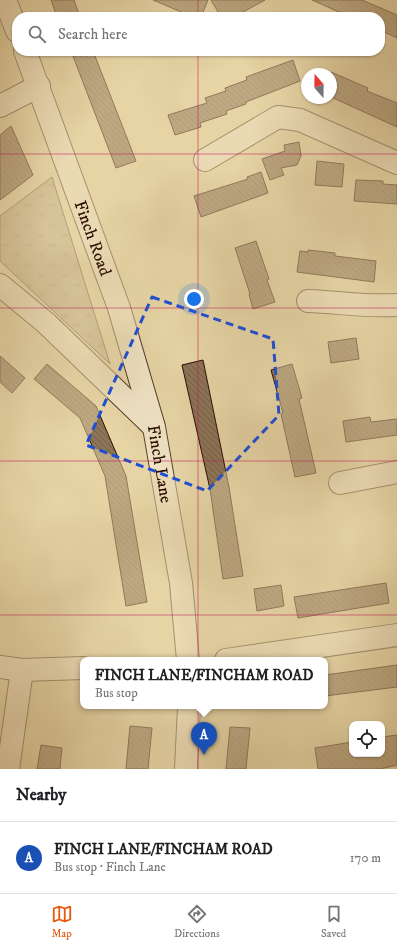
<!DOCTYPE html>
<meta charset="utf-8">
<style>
:root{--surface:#fff;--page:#f2f2f2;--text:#202124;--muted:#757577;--line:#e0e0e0;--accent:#ea580c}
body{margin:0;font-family:"IM FELL DW Pica",serif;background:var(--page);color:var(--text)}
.controls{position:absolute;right:12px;bottom:12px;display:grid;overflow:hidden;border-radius:8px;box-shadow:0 1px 3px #0004}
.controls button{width:36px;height:36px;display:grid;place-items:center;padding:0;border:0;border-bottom:1px solid var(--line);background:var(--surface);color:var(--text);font:20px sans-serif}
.compass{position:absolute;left:301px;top:68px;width:36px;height:36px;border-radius:50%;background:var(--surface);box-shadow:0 1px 3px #0004;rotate:340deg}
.you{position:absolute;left:194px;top:299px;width:14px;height:14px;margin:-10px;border:3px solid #fff;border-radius:50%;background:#1a73e8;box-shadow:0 0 0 6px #1a73e833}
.badge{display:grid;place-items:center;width:26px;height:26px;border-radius:50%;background:var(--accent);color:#fff;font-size:13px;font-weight:700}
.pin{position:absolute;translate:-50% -33px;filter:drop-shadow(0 1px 2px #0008)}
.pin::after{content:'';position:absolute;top:21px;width:14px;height:12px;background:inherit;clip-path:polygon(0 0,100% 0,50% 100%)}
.popup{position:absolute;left:80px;top:657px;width:248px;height:52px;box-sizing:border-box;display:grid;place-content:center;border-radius:8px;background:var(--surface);filter:drop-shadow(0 1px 3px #0005);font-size:13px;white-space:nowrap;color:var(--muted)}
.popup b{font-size:15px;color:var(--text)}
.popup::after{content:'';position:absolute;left:50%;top:100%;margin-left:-8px;border:8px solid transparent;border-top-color:var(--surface)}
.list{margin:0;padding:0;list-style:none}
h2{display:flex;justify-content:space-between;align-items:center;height:52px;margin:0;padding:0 16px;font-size:17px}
h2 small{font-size:13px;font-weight:400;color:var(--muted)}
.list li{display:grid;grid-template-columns:26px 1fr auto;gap:12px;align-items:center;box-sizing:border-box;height:72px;padding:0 16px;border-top:1px solid var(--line)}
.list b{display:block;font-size:15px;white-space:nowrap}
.list p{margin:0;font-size:13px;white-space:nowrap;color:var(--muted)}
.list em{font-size:13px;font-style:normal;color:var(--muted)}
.icon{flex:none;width:22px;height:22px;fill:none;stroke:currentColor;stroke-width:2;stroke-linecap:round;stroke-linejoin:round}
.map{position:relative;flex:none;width:397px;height:769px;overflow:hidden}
.search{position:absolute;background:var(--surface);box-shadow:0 1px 3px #0004;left:12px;right:12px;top:12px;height:44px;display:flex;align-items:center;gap:10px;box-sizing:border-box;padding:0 14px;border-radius:16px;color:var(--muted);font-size:15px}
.sheet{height:124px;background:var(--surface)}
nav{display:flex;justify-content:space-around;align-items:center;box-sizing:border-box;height:56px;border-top:1px solid var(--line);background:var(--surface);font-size:11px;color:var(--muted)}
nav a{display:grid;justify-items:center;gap:2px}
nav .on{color:var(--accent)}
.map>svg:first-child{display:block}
.grass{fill:url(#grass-tufts);stroke:#785f46}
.building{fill:url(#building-back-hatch);stroke:#2b0c02}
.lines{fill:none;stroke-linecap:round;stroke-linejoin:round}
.minor-casing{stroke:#5a3e2b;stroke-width:24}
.minor{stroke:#efe3c4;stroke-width:22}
.marked{fill:none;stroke:#1d4ed8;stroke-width:3;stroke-dasharray:8 5;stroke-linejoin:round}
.grid{fill:none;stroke:#c2185b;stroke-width:1;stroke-opacity:0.55}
.labels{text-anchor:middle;stroke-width:3.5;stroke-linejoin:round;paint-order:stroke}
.street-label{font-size:17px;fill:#2b0c02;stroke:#efe3c4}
</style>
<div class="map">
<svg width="397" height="769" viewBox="0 0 397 769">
<defs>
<pattern id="grass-tufts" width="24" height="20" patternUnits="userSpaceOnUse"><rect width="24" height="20" fill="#c6b289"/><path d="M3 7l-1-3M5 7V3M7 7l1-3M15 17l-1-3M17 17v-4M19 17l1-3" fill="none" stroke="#aa9875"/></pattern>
<pattern id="building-back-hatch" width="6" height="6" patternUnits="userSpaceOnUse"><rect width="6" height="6" fill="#8c7457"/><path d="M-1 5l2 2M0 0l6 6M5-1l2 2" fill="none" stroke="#735e46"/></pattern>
</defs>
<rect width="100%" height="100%" fill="#e6d4a5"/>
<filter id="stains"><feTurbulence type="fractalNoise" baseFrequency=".005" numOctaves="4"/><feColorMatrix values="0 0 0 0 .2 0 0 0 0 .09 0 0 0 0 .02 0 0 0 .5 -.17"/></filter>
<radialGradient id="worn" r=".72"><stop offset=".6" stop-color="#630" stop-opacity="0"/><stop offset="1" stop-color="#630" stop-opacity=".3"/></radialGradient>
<path class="grass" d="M52,177L110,364L0,261V216Z"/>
<g class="building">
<path d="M51,0H74L80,17H57Z"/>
<path d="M153,0H208L201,17H193Z"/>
<path d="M211,0H265L234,17H221Z"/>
<path d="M312,0H362L397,15V38L380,30V17H350Z"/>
<path d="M71,51H93L136,161L116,168Z"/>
<path d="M293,60L300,81L246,102V104L226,111L227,114L200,123L201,127L175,135L168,115L207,103L205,98L226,91L225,88L247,80L246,77Z"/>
<path d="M331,72L368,88L367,91L397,103V127L331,97Z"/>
<path d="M11,126L33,175L0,200V135Z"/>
<path d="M299,142L301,156L297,165L281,168L284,175L270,180L262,159L285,151L284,145Z"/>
<path d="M317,161L344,164L342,187L315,185Z"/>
<path d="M261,172L268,193L201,217L194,196L248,179L247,177Z"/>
<path d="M356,180L383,181V184L397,185V204L354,201Z"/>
<path d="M256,241L269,279L267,280L275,302L253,309L249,294H250L235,248Z"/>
<path d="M308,250L335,253V256L376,261L374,282L297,272L300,251L308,252Z"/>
<path d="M356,338L359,359L331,363L328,342Z"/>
<path d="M0,356L25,378L12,393L0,382Z"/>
<path d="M203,360L229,487L243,576L223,579L210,489L182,365Z"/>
<path d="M47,364L96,406L126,476L147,602L126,606L105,476L80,418L34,379Z"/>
<path d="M292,364L302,398L299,399L316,473L295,477L281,414L283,413L271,370Z"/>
<path d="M370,417L371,422L397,419V435L346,442L343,421Z"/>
<path d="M386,583L389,603L298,618L294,597Z"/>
<path d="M281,585L284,606L257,611L254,589Z"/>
<path d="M397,665V687L325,696V675Z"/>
<path d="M130,726L152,728L148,769H126Z"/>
<path d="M230,727L250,728L246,769H226Z"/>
<path d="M397,735V765L380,769H318L315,748L352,742V754H382V737Z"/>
<path d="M41,745L62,748L60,769H37Z"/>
</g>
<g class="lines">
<defs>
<g id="minor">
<path d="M5,0L17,31"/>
<path id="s1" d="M25,51L119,308L154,427L181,583L188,660"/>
<path d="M0,106L39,86"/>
<path d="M205,160L278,117L300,120L397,163"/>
<path d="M0,285L46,323L153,426"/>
<path d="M308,301C338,302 367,307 397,305"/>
<path d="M340,483L397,472"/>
<path d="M226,660L397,635"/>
<path d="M0,667L22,670L83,668"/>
<path d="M8,769L22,670"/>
<path d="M186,769L189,706"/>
</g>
</defs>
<use href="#minor" class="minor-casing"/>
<use href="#minor" class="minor"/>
</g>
<path d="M0 0H397V769H0ZM152,297L273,339L279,415L207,491L86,445Z" fill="#e6d4a5" fill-opacity=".55" fill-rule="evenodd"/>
<path class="marked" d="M152,297L273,339L279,415L207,491L86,445Z"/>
<path class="grid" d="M198,0V17M198,51V769M0,154H397M0,308H397M0,461H397M0,615H397"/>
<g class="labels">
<g class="street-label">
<text dy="6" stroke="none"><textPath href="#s1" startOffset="199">Finch Road</textPath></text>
<text dy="6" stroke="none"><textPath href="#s1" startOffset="435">Finch Lane</textPath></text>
</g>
</g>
<rect width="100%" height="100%" filter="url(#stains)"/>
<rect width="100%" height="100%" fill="url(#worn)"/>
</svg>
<div class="controls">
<button><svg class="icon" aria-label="locate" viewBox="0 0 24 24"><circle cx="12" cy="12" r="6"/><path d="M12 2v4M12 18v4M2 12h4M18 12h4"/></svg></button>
</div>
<svg class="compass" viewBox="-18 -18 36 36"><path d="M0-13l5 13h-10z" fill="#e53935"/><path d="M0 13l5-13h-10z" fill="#757577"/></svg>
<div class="you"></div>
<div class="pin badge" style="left:204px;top:755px;background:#1a4fb4">A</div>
<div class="popup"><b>FINCH LANE/FINCHAM ROAD</b>Bus stop</div>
<div class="search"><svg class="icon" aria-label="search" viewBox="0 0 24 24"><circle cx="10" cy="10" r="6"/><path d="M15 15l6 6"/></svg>Search here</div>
</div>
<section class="sheet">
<h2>Nearby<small></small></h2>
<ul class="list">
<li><span class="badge" style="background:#1a4fb4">A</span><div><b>FINCH LANE/FINCHAM ROAD</b><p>Bus stop · Finch Lane</p></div><em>170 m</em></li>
</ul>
</section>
<nav>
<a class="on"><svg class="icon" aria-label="map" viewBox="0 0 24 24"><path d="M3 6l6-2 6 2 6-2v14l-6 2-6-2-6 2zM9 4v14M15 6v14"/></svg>Map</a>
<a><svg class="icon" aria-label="directions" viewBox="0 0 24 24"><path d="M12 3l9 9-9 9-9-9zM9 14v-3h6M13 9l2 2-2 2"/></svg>Directions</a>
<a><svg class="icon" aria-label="saved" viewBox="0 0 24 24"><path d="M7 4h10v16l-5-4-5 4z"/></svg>Saved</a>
</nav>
